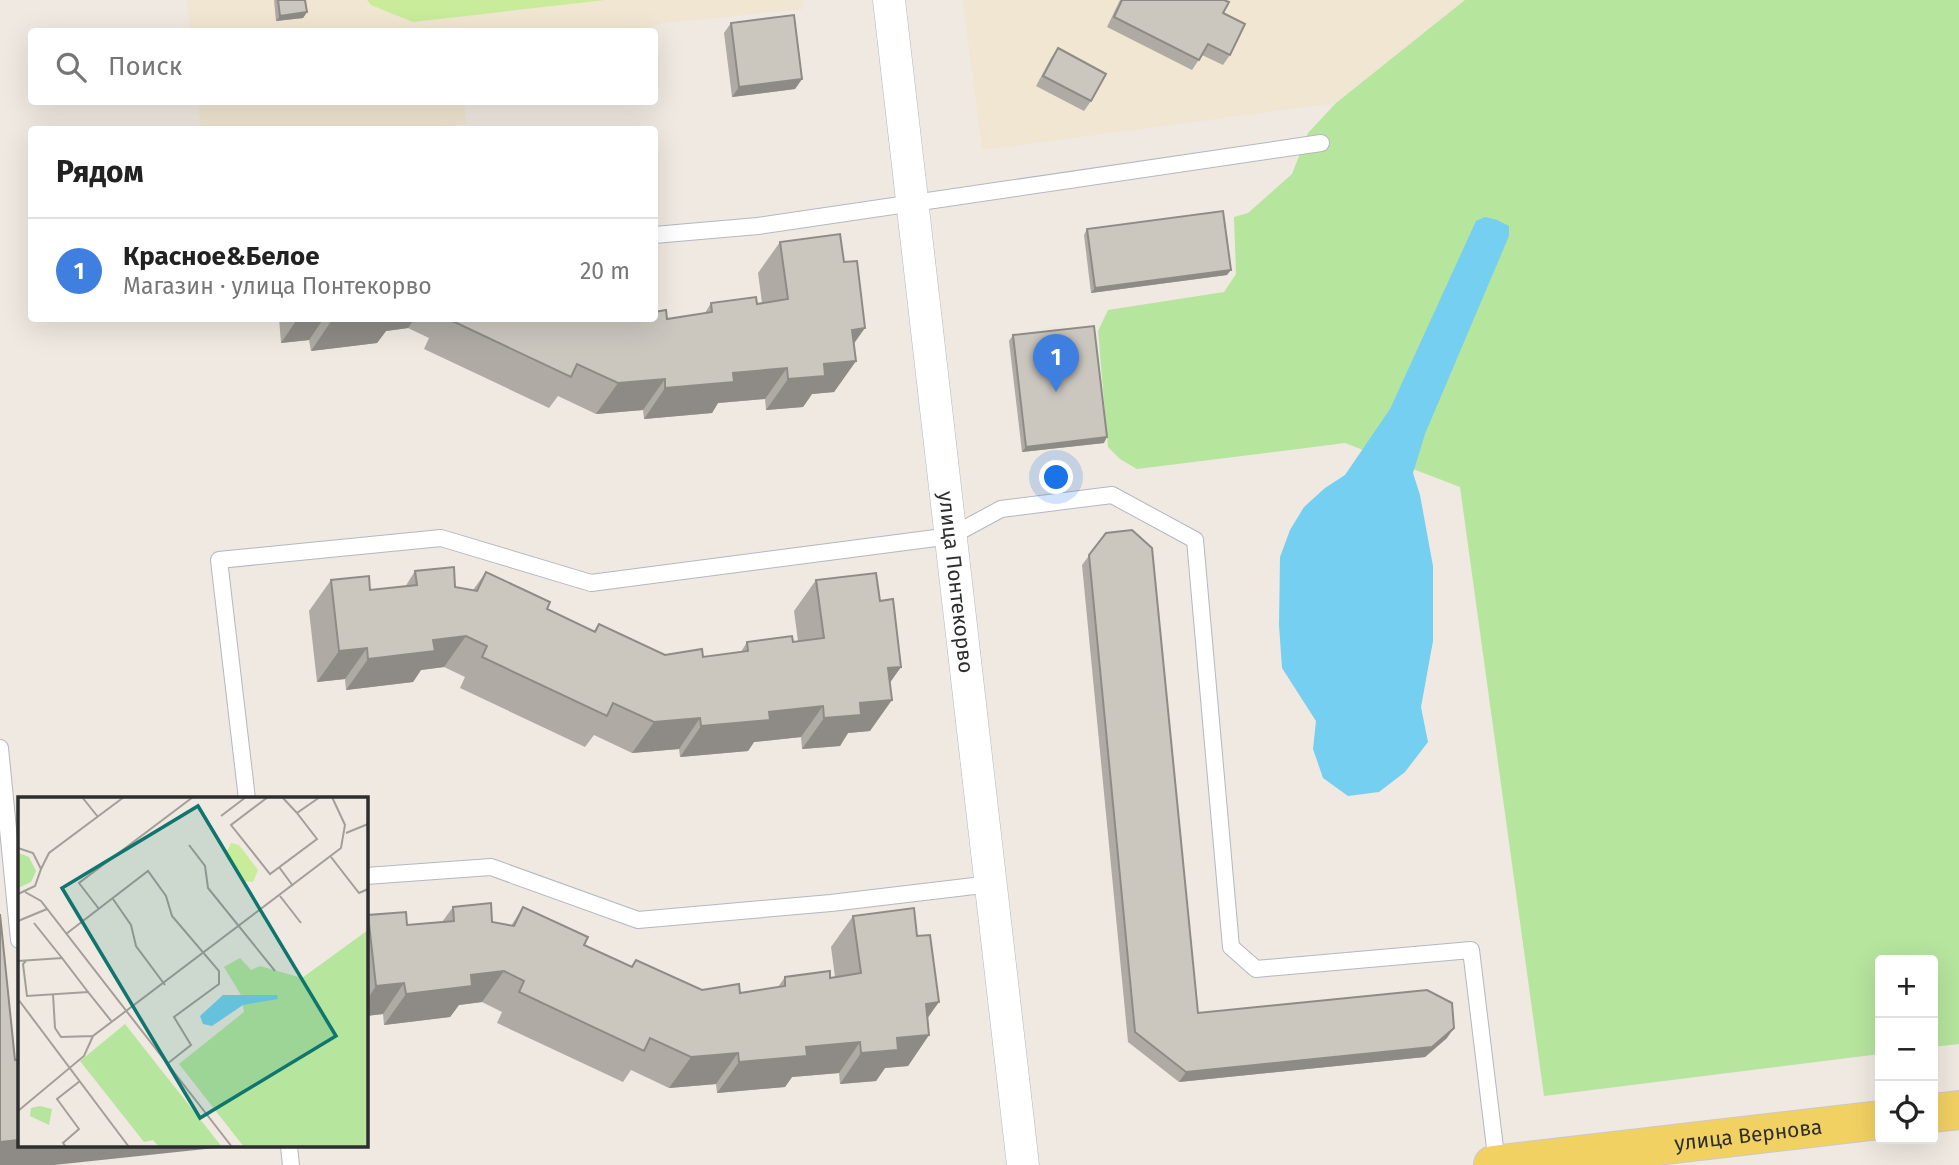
<!DOCTYPE html>
<html lang="ru">
<meta charset="utf-8">
<style>
:root{--surface:#fff;--page:#f6f6f6;--text:#222;--muted:#767676;--line:#e0e0e0;--accent:#4264fb}
body{margin:0;font-family:"Fira Sans",sans-serif;background:var(--page);color:var(--text)}
.controls{position:absolute;right:21px;bottom:21px;display:grid;overflow:hidden;border-radius:7px;box-shadow:0 7px 28px #0002}
.controls button{width:63px;height:63px;display:grid;place-items:center;padding:0;border:0;border-bottom:2px solid var(--line);background:var(--surface);color:var(--text);font:35px sans-serif}
.you{position:absolute;left:1057px;top:478px;width:24px;height:24px;margin:-18px;border:5px solid #fff;border-radius:50%;background:#1a73e8;box-shadow:0 0 0 10px #1a73e833}
.badge{display:grid;place-items:center;width:46px;height:46px;border-radius:50%;background:var(--accent);color:#fff;font-size:23px;font-weight:700}
.pin{position:absolute;translate:-50% -58px;filter:drop-shadow(0 2px 4px #0008)}
.pin::after{content:'';position:absolute;top:37px;width:24px;height:21px;background:inherit;clip-path:polygon(0 0,100% 0,50% 100%)}
.list{margin:0;padding:0;list-style:none}
h2{display:flex;justify-content:space-between;align-items:center;height:91px;margin:0;padding:0 28px;font-size:30px}
h2 small{font-size:23px;font-weight:400;color:var(--muted)}
.list li{display:grid;grid-template-columns:46px 1fr auto;gap:21px;align-items:center;box-sizing:border-box;height:105px;padding:0 28px;border-top:2px solid var(--line)}
.list b{display:block;font-size:26px;white-space:nowrap}
.list p{margin:0;font-size:23px;white-space:nowrap;color:var(--muted)}
.list em{font-size:23px;font-style:normal;color:var(--muted)}
.icon{flex:none;width:38px;height:38px;fill:none;stroke:currentColor;stroke-width:2;stroke-linecap:round;stroke-linejoin:round}
.map{position:relative;flex:none;width:1959px;height:1165px;overflow:hidden}
.search{position:absolute;background:var(--surface);box-shadow:0 7px 28px #0002;left:28px;top:28px;width:630px;height:77px;display:flex;align-items:center;gap:18px;box-sizing:border-box;padding:0 24px;border-radius:7px;color:var(--muted);font-size:26px}
.panel{position:absolute;background:var(--surface);box-shadow:0 7px 28px #0002;left:28px;top:126px;width:630px;height:196px;border-radius:7px}
.map>svg:first-child{display:block}
.education{fill:#f0e6d1}
.green{fill:#b6e59e}
.pitch{fill:#c9ec9a}
.water{fill:#75cff0}
.lines{fill:none;stroke-linecap:round;stroke-linejoin:round}
.lane-casing{stroke:#b4b7c1;stroke-width:18}
.street-casing{stroke:#b4b7c1;stroke-width:33}
.primary-casing{stroke:#c9c9c9;stroke-width:40}
.lane{stroke:#fff;stroke-width:16}
.street{stroke:#fff;stroke-width:32}
.primary{stroke:#f2d163;stroke-width:38}
.wall{fill:#afaba4}
.shaded-wall{fill:#8e8b86}
.building{fill:#cbc7bf;stroke:#8e8b86;stroke-width:2}
.labels{text-anchor:middle;stroke-width:6;stroke-linejoin:round;paint-order:stroke}
.street-label{font-size:21px;fill:#2e2e2e;stroke:#fff}
.inset-road{fill:none;stroke:#a29e99;stroke-width:2}
.view{fill:#0f766e;fill-opacity:0.15;stroke:#0f766e;stroke-width:3.5}
.inset-edge{fill:none;stroke:#2e2e2e;stroke-width:3.5}
</style>
<div class="map">
<svg width="1959" height="1165" viewBox="0 0 1959 1165">
<rect width="100%" height="100%" fill="#efe9e1"/>
<g class="education">
<path d="M187,0H802L803,9L654,24L652,32H191Z"/>
<path d="M963,0H1465L1336,103L982,150Z"/>
<path d="M198,102H464L466,124L407,130L201,129Z"/>
</g>
<path class="green" d="M1465,0H1959V1044L1933,1047V960H1880V1054L1544,1096L1460,487L1345,443L1137,469L1120,459L1108,447L1098,331L1108,310L1224,292L1236,274L1234,217L1248,213L1292,174L1308,133L1336,103Z"/>
<path class="pitch" d="M367,0H605L413,22L371,5Z"/>
<path class="water" d="M1485,217L1497,220L1509,226V236L1425,434L1413,473L1420,495L1433,566V641L1421,707L1428,742L1405,772L1379,792L1348,796L1323,778L1313,749L1316,721L1282,668L1279,625L1280,557L1290,530L1304,507L1325,488L1345,475L1390,409L1476,221Z"/>
<g class="lines">
<defs>
<g id="lane">
<path d="M654,235L758,226L1321,143"/>
<path d="M0,748L19,940"/>
<path d="M247,799L219,560L441,538L591,583L951,536L1001,509L1112,495L1195,540L1231,947L1256,969L1471,950L1497,1164"/>
<path d="M366,876L491,867L638,920L831,903L991,884"/>
<path d="M289,1146L291,1165"/>
</g>
<g id="street">
<path id="s1" d="M889,0L1023,1165"/>
</g>
<g id="primary">
<path d="M1933,1113L1959,1110"/>
<path id="s2" d="M1493,1165L1880,1120"/>
</g>
</defs>
<use href="#lane" class="lane-casing"/>
<use href="#street" class="street-casing"/>
<use href="#primary" class="primary-casing"/>
<use href="#lane" class="lane"/>
<use href="#street" class="street"/>
<use href="#primary" class="primary"/>
</g>
<g class="wall">
<path d="M274,0H305L307,12L303,18L276,21Z"/>
<path d="M1120,0H1224L1223,13L1230,55L1223,65L1202,55L1192,70L1107,27Z"/>
<path d="M731,23L802,79L795,89L732,97L724,33Z"/>
<path d="M1058,48L1091,101L1084,111L1036,86L1051,58Z"/>
<path d="M1087,229L1227,275L1091,293L1084,235Z"/>
<path d="M780,242L854,343L856,361L834,392L812,394L803,407L766,410L765,399L718,403L712,413L644,419L643,410L596,414L558,396L549,408L424,349L429,338L408,328L386,331L377,343L311,351L309,340L281,343L279,318L667,319L705,313L711,303H762L758,273Z"/>
<path d="M1013,335L1104,443L1022,452L1009,341Z"/>
<path d="M1106,533L1198,1013L1447,1038L1425,1057L1179,1082L1128,1042L1082,565Z"/>
<path d="M415,571L455,587L473,590L486,572L547,609L594,631L599,624L665,655L703,657L741,652L747,642L798,641L794,611L816,580L880,601L901,667L890,682L870,731L848,733L840,746L802,749L801,737L754,742L748,751L680,757L679,749L632,753L594,735L585,747L460,688L465,677L444,667L421,670L413,682L346,690L345,679L317,682L309,611L331,580L370,590L405,587Z"/>
<path d="M453,907L492,922L511,926L523,907L584,945L631,967L636,960L702,990L740,993L778,987L785,977H835L831,947L853,916L927,1018L929,1035L908,1066L885,1068L876,1081L840,1084L839,1073L792,1077L785,1087L717,1093L716,1084L669,1088L631,1070L623,1082L497,1023L502,1012L482,1002L459,1005L450,1017L384,1025L383,1014L366,1016V919L368,915L407,925L442,922Z"/>
</g>
<g class="shaded-wall">
<path d="M307,12L303,18L276,21L280,16Z"/>
<path d="M802,79L795,89L732,97L739,87Z"/>
<path d="M1231,270L1227,275L1091,293L1095,288Z"/>
<path d="M298,318H324L309,340L281,343Z"/>
<path d="M343,318H415L408,328L386,331L377,343L311,351L332,320Z"/>
<path d="M865,328L843,359L852,330Z"/>
<path d="M856,361L834,392L812,394L803,407L766,410L788,379L824,364Z"/>
<path d="M787,368L765,399L718,403L712,413L644,419L665,388L733,373Z"/>
<path d="M665,379L643,410L596,414L618,383Z"/>
<path d="M1107,437L1104,443L1022,452L1026,447Z"/>
<path d="M466,636L444,667L421,670L413,682L346,690L368,659L433,640Z"/>
<path d="M367,648L345,679L317,682L339,651Z"/>
<path d="M901,667L879,698L888,668Z"/>
<path d="M892,700L870,731L848,733L840,746L802,749L824,718L860,703Z"/>
<path d="M823,706L801,737L754,742L748,751L680,757L701,726L769,712Z"/>
<path d="M700,718L679,749L632,753L654,722Z"/>
<path d="M504,971L482,1002L459,1005L450,1017L384,1025L406,994L471,975Z"/>
<path d="M404,983L383,1014L366,1016V1001L376,986Z"/>
<path d="M939,1002L917,1033L926,1004Z"/>
<path d="M1454,1028L1447,1038L1425,1057L1179,1082L1186,1072Z"/>
<path d="M929,1035L908,1066L885,1068L876,1081L840,1084L861,1053L897,1038Z"/>
<path d="M860,1042L839,1073L792,1077L785,1087L717,1093L739,1062L806,1047Z"/>
<path d="M738,1053L716,1084L669,1088L691,1057Z"/>
<path d="M19,1140V1146H217L215,1148L54,1165H0V1142Z"/>
</g>
<g class="building">
<path d="M278,0H305L307,12L280,16Z"/>
<path d="M1122,0H1224L1229,2L1223,13L1245,24L1230,55L1208,44L1199,60L1114,17Z"/>
<path d="M794,15L802,79L739,87L731,23Z"/>
<path d="M1058,48L1106,74L1091,101L1043,76Z"/>
<path d="M1223,211L1231,270L1095,288L1087,229Z"/>
<path d="M840,234L844,262L857,261L865,328L852,330L856,361L824,364L825,376L788,379L787,368L733,373L734,382L665,388V379L618,383L577,364L571,377L446,318H654V312L666,310L667,319L712,312L711,303L756,297L757,304L788,299L780,242Z"/>
<path d="M1094,326L1107,437L1026,447L1013,335Z"/>
<path d="M1132,530L1152,548L1198,1013L1427,990L1452,1003L1454,1028L1432,1047L1186,1072L1135,1032L1089,555L1106,533Z"/>
<path d="M454,567L455,587L477,591L486,572L550,602L547,609L595,632L599,624L665,655L702,649L703,657L748,651L747,642L792,636L793,642L824,638L816,580L876,573L880,601L893,599L901,667L888,668L892,700L860,703L861,715L824,718L823,706L769,712L770,720L701,726L700,718L654,722L613,703L607,716L482,657L487,646L466,636L433,640L435,651L368,659L367,648L339,651L331,580L369,576L370,590L417,585L415,571Z"/>
<path d="M491,903L492,922L514,926L523,907L588,937L584,945L632,967L636,960L702,990L739,984L740,993L785,986V977L830,971V978L861,973L853,916L914,908L917,936L930,935L939,1002L926,1004L929,1035L897,1038L898,1050L861,1053L860,1042L806,1047L807,1056L739,1062L738,1053L691,1057L650,1038L644,1051L519,992L524,981L504,971L471,975L472,986L406,994L404,983L376,986L368,915L406,912L407,925L454,921L453,907Z"/>
<path d="M0,914L15,1060L19,1059V1140L0,1142Z"/>
</g>
<g class="labels">
<g class="street-label">
<text dy="7" stroke="none"><textPath href="#s1" startOffset="586">улица Понтекорво</textPath></text>
<text dy="7" stroke="none"><textPath href="#s2" startOffset="257">улица Вернова</textPath></text>
</g>
</g>
<g transform="translate(18 797)">
<rect width="350" height="350" fill="#efe9e1"/>
<path d="M1,56L11,60L18,74L13,85L0,91ZM350,133V350H226L161,267L226,215L223,198L206,170L222,161L233,173L242,169L284,181ZM107,227L204,350H141L135,343L126,345L62,264ZM22,309L34,312L31,328L12,319L13,311Z" fill="#b6e59e"/>
<path d="M213,46L221,48L240,73L235,85L226,84L207,59Z" fill="#c9ec9a"/>
<path d="M205,198H259L260,202L225,208L194,229L185,227L182,219Z" fill="#75cff0"/>
<path class="inset-road" d="M64,0L80,20M250,0L213,28L252,77L299,42L279,16L302,0M264,0L279,16M203,19L228,0M328,36L350,27M171,48L187,69L190,91L257,174M0,51L15,56L23,72L17,89L0,97M313,60L341,96L350,92M261,70L275,89M23,72L31,56L106,0M7,95L23,104L214,350M262,99L283,126M95,102L113,128L118,149L147,188M81,112L61,86L175,0M0,124L29,112M16,126L44,161M48,137L130,74L148,99L154,119L201,174V187L156,220L173,248L149,267M0,164L44,161L70,195M8,164L5,167L9,199L70,195L94,225M35,197L37,231L43,240L75,239M0,202L111,350M0,314L66,259L75,239L323,51L327,28L314,0M48,350L45,346L61,332L39,302L62,284"/>
<path class="view" d="M180,9L318,239L182,321L44,91Z"/>
<rect width="350" height="350" class="inset-edge"/>
</g>
</svg>
<div class="controls">
<button>+</button>
<button>−</button>
<button><svg class="icon" aria-label="locate" viewBox="0 0 24 24"><circle cx="12" cy="12" r="6"/><path d="M12 2v4M12 18v4M2 12h4M18 12h4"/></svg></button>
</div>
<div class="you"></div>
<div class="pin badge" style="left:1056px;top:392px;background:#3f7fe0">1</div>
<div class="search"><svg class="icon" aria-label="search" viewBox="0 0 24 24"><circle cx="10" cy="10" r="6"/><path d="M15 15l6 6"/></svg>Поиск</div>
<section class="panel">
<h2>Рядом<small></small></h2>
<ul class="list">
<li><span class="badge" style="background:#3f7fe0">1</span><div><b>Красное&amp;Белое</b><p>Магазин · улица Понтекорво</p></div><em>20 m</em></li>
</ul>
</section>
</div>
